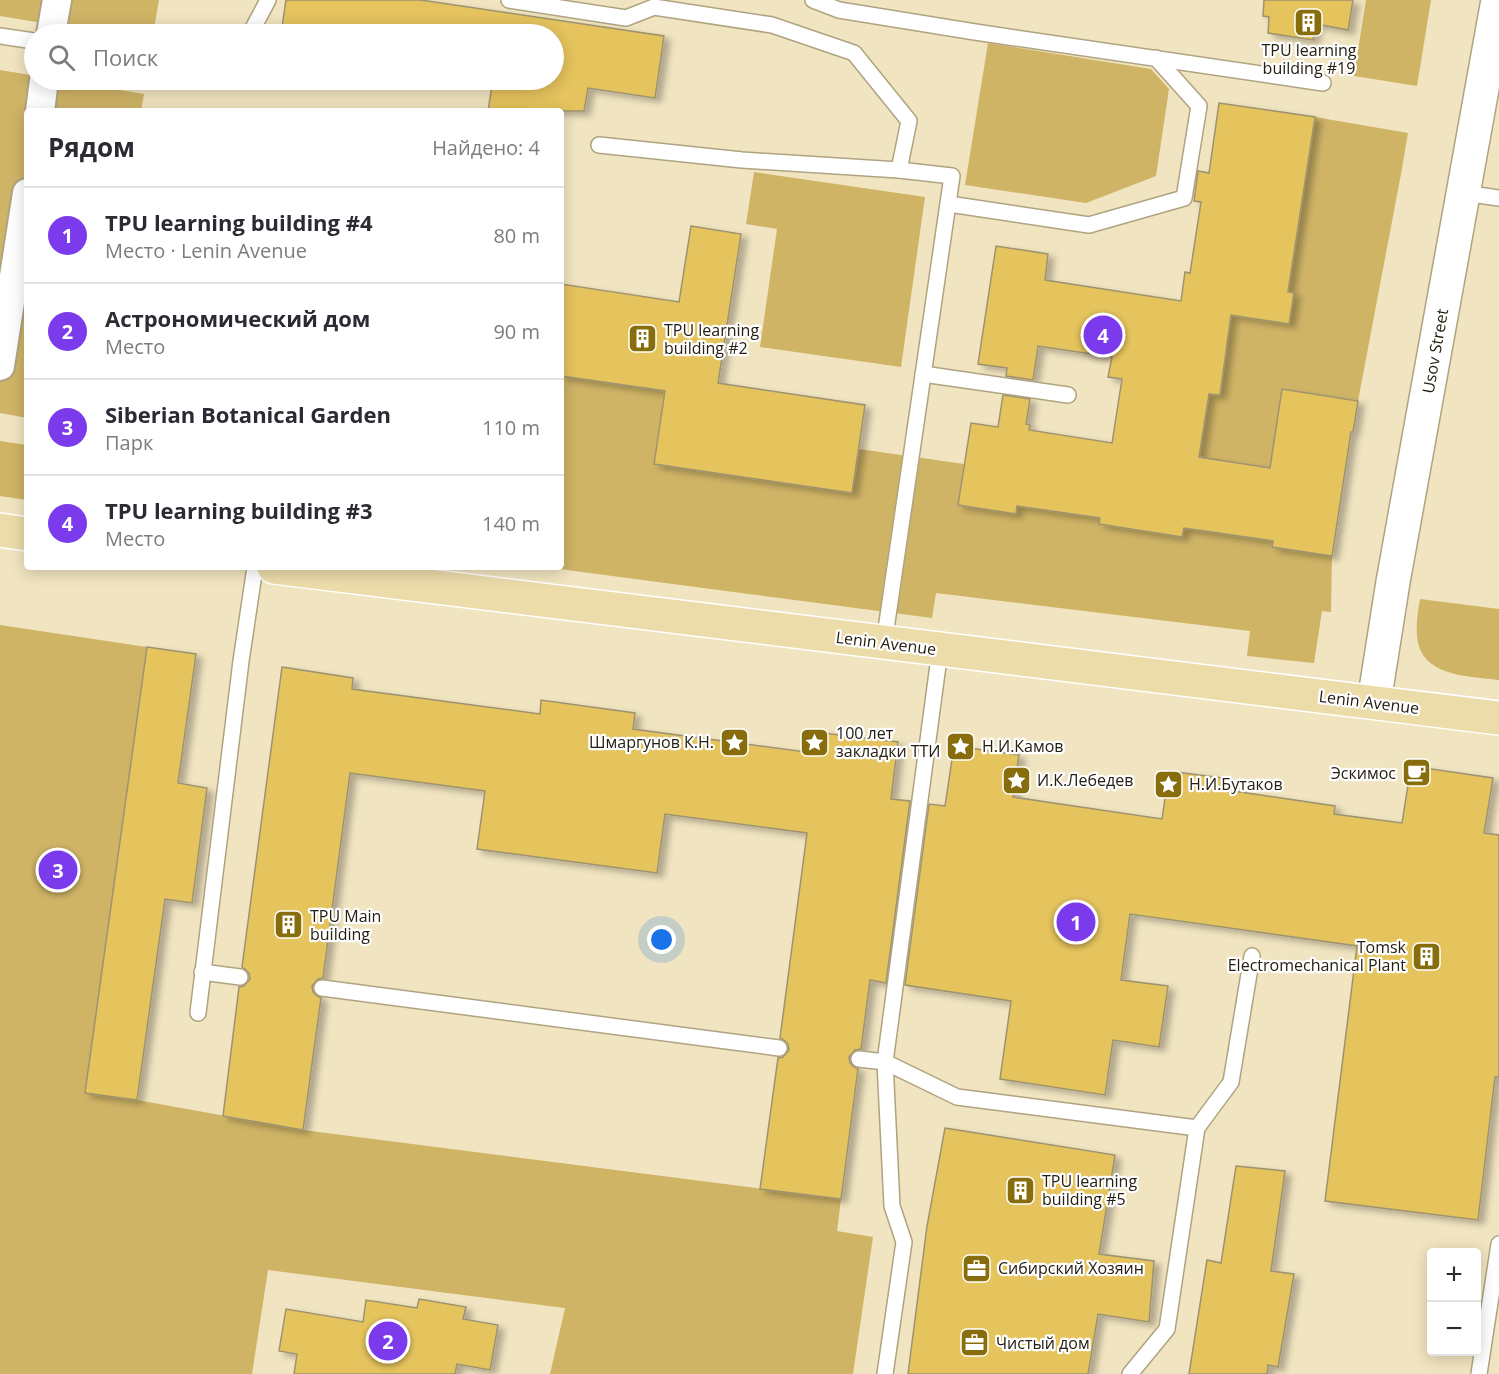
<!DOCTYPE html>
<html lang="ru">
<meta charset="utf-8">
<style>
:root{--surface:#fff;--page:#f2f2f3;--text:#2b2b33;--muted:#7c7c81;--line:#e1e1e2;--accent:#7c3aed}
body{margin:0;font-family:"Open Sans",sans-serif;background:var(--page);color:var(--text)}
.controls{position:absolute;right:18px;bottom:18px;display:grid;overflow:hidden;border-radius:6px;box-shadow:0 3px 15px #0003}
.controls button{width:54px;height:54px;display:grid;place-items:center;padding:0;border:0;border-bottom:2px solid var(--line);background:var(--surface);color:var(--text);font:30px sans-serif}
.you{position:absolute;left:662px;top:940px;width:21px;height:21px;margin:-15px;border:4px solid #fff;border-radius:50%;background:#1a73e8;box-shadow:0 0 0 9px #1a73e833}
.badge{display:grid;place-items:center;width:39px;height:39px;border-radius:50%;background:var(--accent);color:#fff;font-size:20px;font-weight:700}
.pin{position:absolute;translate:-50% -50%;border:3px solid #fff;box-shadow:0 2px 6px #0006}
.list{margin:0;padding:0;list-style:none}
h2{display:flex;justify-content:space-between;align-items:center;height:78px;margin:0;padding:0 24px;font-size:26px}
h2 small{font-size:20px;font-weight:400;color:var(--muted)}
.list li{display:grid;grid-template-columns:39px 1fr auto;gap:18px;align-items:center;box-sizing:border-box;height:96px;padding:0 24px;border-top:2px solid var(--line)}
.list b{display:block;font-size:22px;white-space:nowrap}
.list p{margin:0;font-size:20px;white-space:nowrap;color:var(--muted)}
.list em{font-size:20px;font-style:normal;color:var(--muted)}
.icon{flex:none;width:33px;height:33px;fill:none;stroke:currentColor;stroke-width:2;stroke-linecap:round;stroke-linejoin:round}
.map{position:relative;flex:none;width:1499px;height:1374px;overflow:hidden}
.search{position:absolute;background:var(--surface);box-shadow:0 3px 15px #0003;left:24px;top:24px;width:540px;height:66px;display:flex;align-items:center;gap:15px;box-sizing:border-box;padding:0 21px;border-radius:33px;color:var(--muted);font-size:22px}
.panel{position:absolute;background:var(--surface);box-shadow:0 3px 15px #0003;left:24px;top:108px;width:540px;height:462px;border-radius:6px}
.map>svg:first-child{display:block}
.green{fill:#cfb466}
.building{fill:#e5c35d;stroke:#9e9371;stroke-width:1.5;filter:url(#shadow)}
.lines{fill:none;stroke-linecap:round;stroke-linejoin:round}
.lane-casing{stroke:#afa380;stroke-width:18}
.street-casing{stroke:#afa380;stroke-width:32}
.secondary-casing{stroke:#afa380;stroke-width:36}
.primary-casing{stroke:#fff;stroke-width:36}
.lane{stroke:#fff;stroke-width:15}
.street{stroke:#fff;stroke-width:28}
.secondary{stroke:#fff;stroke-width:33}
.primary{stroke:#ecdcaa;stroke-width:33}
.labels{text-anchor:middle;stroke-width:4.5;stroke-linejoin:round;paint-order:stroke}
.poi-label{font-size:16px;fill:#252013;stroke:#fff;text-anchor:start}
.street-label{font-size:16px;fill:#252013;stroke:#fff}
</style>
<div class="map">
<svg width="1499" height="1374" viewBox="0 0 1499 1374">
<defs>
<filter id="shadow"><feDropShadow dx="6" dy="4" stdDeviation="3" flood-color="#0004"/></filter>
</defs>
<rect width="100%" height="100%" fill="#f1e4c0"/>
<g class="green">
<path d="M0,0H159L153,34H110L0,16Z"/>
<path d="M1366,0H1431L1417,86L1354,76Z"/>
<path d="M988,43L1151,69L1169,89L1156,176L1086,203L965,185Z"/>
<path d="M0,70L144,94L141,111H27V418L0,413Z"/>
<path d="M1315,117L1408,133L1401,174L1358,401L1283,389L1285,470L1199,457L1209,394L1220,395L1227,349V315L1289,324L1294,293L1288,292Z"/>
<path d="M754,172L925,197L901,367L760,347L777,229L746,224Z"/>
<path d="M561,376L665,391L655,464L852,493L859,449L964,464L958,505L1016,514L1017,506L1100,518L1099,524L1182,537L1184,528L1273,541V547L1332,556L1331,612L1322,611L1314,663L1247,656L1250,631L936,593L932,618L544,567H561Z"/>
<path d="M0,441L27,445V500L0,496Z"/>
<path d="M1420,599L1499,609V680C1469,676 1420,677 1417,636C1416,623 1418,611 1420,599Z"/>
<path d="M0,625L147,647L86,1093L137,1100L303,1130L841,1199L837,1231L873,1237L853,1374H550L565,1308L268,1270L252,1374H0Z"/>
</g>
<g class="building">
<path d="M286,0H421L664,36L655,98L588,88L584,111H488L493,80H554V34H281Z"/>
<path d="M1264,0H1353L1348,30L1316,24L1313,40L1268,33L1269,17L1263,16Z"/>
<path d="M1219,103L1315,117L1288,292L1294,293L1289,324L1231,315L1220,395L1209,394L1199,457L1270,468L1282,389L1358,401L1353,432H1351L1332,556L1272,547L1273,541L1184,528L1182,537L1099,524L1100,518L1017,506L1016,514L958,505L971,423L998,427L1003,395L1030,399L1026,424L1030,425L1029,430L1112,443L1122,379L1108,377L1112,357L1038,346L1033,380L1006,376L1007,368L978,364L996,246L1048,254L1045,280L1181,301L1185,272L1190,273L1201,202L1194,201L1198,171L1209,173Z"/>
<path d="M691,226L741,234L718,383L865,405L852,493L654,464L665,391L561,376V284L679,302Z"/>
<path d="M147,647L196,654L178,783L207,788L192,903L165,899L137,1100L85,1093Z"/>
<path d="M282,667L353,678L352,689L540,714L541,700L635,713L633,729L813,753L815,732L898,742L891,799L910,801L886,983L870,980L861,1049L855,1050L849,1057L850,1063L854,1067L858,1069L841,1199L760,1189L778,1058L783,1057L789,1050L788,1044L784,1040L780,1038L807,833L665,814L657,873L477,849L485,791L350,773L323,978L318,979L312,986L313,992L317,996L321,998L303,1130L223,1116L239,987L244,986L250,979L249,973L245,969L242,967Z"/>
<path d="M954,746L1019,755L1013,797L1162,819L1169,771L1222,778L1220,789L1335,806L1334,814L1402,823L1411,766L1493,778L1484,833L1499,835V1077H1495L1478,1220L1325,1201L1357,946L1130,914L1121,980L1168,986L1159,1047L1113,1040L1105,1095L1000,1079L1011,1001L905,985L929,804L945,806Z"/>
<path d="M945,1128L1115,1155L1099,1254L1154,1261L1149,1322L1098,1314L1088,1374H908L927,1226Z"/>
<path d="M1236,1166L1285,1171L1271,1271L1294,1274L1278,1367L1268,1365L1267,1374H1189L1207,1260L1221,1263Z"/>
<path d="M419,1299L466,1307L463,1319L498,1325L490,1370L457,1364L455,1374H294L297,1354L279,1351L286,1309L363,1322L366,1300L417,1308Z"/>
</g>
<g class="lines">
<defs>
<g id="lane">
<path d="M509,0L626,18L654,7L772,25L854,53L909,121L899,170"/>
<path d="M813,0L839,10L975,32L1323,83"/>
<path d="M250,34L268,0"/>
<path d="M0,36L34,41"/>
<path d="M599,145L742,160L899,170L952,176L884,643"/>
<path d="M1464,193L1499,198"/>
<path d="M949,204L1089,225L1184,198L1199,106L1156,58"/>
<path d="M923,374L1068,395"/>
<path d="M202,972L240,977"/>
<path d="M322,988L779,1048"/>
<path d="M198,1013L241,661L255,567"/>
<path d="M859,1059L885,1062L957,1097L1197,1128L1231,1082L1252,956"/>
<path d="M885,1374L904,1242L892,1206L885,1062L940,650"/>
<path d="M1130,1374L1167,1329L1197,1128"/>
<path d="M1479,1374L1499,1244"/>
</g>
<g id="street">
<path d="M51,34L57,0"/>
<path d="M40,111L44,80"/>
<path d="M0,366L27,193"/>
</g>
<path id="secondary" d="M1374,702L1393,582L1498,0"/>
<g id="primary">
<path d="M0,530L27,534"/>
<path d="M274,567L1499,718"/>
</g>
</defs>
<use href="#lane" class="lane-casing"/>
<use href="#street" class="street-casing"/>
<use href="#secondary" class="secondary-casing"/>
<use href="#primary" class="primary-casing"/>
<use href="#lane" class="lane"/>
<use href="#street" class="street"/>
<use href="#secondary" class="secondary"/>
<use href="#primary" class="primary"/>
</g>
<defs>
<symbol id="building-square" viewBox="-11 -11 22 22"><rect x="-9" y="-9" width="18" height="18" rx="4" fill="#876d0b" stroke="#fff"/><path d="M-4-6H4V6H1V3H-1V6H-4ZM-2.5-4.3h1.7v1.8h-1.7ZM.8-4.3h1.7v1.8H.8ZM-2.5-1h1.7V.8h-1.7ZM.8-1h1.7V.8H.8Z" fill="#fff"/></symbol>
<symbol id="sight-square" viewBox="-11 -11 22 22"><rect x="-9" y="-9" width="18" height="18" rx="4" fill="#876d0b" stroke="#fff"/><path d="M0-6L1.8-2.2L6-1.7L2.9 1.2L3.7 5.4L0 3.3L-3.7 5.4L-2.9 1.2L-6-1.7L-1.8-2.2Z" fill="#fff"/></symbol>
<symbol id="cafe-square" viewBox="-11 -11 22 22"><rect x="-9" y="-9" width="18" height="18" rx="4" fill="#876d0b" stroke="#fff"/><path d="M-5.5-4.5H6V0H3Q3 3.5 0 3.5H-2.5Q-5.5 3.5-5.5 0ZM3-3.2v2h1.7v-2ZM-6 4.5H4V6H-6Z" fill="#fff"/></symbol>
<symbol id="office-square" viewBox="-11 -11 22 22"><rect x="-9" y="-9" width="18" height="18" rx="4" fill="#876d0b" stroke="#fff"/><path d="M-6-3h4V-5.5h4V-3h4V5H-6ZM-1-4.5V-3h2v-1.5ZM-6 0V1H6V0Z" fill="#fff"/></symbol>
</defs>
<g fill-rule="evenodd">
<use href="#building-square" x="1292" y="6" width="33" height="33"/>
<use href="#building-square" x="626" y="322" width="33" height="33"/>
<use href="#sight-square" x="718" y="726" width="33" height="33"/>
<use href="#sight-square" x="798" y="726" width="33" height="33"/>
<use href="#sight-square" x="944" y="730" width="33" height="33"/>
<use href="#cafe-square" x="1400" y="756" width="33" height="33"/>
<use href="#sight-square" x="1000" y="764" width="33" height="33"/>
<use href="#sight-square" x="1152" y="768" width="33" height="33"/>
<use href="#building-square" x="272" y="908" width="33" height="33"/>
<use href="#building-square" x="1410" y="940" width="33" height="33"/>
<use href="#building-square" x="1004" y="1174" width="33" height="33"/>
<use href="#office-square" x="960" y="1252" width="33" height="33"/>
<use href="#office-square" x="958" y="1326" width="33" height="33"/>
</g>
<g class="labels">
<g class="poi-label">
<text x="1309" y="56" text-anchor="middle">TPU learning<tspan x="1309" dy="18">building #19</tspan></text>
<text x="664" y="336">TPU learning<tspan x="664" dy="18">building #2</tspan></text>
<text x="836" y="739">100 лет<tspan x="836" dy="18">закладки ТТИ</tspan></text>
<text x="714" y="748" text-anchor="end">Шмаргунов К.Н.</text>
<text x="982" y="752">Н.И.Камов</text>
<text x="1396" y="779" text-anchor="end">Эскимос</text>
<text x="1037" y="786">И.К.Лебедев</text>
<text x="1189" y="790">Н.И.Бутаков</text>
<text x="310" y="922">TPU Main<tspan x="310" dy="18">building</tspan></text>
<text x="1406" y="953" text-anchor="end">Tomsk<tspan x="1406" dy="18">Electromechanical Plant</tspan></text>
<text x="1042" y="1187">TPU learning<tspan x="1042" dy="18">building #5</tspan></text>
<text x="998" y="1274">Сибирский Хозяин</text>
<text x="996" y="1349">Чистый дом</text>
</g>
<g class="street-label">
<text transform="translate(1435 351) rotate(-80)" y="6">Usov Street</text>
<text transform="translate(886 643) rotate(7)" y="6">Lenin Avenue</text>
<text transform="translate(1369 702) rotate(7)" y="6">Lenin Avenue</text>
</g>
</g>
</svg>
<div class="controls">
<button>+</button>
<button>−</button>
</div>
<div class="you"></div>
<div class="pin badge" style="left:1076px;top:922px">1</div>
<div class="pin badge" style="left:388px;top:1341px">2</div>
<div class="pin badge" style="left:58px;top:870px">3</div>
<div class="pin badge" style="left:1103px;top:335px">4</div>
<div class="search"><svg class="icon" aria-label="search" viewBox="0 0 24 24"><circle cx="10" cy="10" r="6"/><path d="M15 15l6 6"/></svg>Поиск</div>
<section class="panel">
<h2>Рядом<small>Найдено: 4</small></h2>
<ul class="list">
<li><span class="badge">1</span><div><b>TPU learning building #4</b><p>Место · Lenin Avenue</p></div><em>80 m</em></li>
<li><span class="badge">2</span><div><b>Астрономический дом</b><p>Место</p></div><em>90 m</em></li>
<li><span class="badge">3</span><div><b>Siberian Botanical Garden</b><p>Парк</p></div><em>110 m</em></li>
<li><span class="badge">4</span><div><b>TPU learning building #3</b><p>Место</p></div><em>140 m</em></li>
</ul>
</section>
</div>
